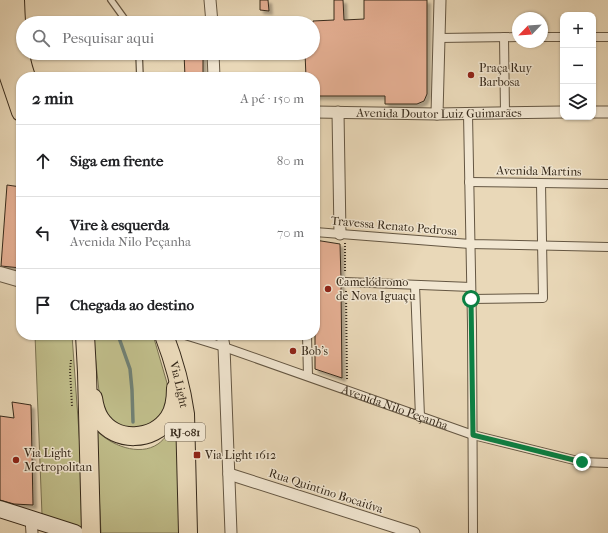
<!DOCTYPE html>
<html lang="pt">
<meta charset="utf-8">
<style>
:root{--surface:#fff;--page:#f6f6f6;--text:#202124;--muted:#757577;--line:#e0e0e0}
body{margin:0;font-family:"IM FELL French Canon",serif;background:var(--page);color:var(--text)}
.controls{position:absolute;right:12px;top:12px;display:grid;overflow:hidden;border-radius:8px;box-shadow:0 1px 3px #0004}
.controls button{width:36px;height:36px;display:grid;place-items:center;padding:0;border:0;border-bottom:1px solid var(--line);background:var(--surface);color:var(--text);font:20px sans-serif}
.compass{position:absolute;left:512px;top:12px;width:36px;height:36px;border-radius:50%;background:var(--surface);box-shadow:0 1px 3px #0004;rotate:245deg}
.stop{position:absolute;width:12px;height:12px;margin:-9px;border:3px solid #0b8043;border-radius:50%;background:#fff}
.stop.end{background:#0b8043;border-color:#fff;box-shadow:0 1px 4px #0008}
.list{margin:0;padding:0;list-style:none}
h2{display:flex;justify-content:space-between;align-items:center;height:52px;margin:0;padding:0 16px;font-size:17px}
h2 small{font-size:13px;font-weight:400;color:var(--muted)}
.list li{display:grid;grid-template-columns:26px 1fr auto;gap:12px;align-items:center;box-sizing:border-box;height:72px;padding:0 16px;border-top:1px solid var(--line)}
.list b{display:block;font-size:15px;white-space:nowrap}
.list p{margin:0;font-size:13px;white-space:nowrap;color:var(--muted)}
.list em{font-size:13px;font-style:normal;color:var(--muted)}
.icon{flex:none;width:22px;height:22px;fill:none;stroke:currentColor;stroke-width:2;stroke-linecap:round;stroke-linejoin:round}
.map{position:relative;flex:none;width:608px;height:533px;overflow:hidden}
.search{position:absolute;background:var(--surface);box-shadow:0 1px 3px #0004;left:16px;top:16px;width:304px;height:44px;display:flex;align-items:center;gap:10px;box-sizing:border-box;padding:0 14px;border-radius:22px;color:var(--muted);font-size:15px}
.panel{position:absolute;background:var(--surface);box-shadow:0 1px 3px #0004;left:16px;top:72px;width:304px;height:268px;border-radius:16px}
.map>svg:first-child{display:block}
.green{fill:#bfbc89;stroke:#7b7352}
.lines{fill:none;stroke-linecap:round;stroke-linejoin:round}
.stream{stroke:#718073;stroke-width:3.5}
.building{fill:#e5af93;stroke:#372a1b;filter:url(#shadow)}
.service-casing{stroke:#645642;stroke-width:8}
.pedestrian-casing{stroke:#645642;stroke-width:10}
.minor-casing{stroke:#645642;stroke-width:13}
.tertiary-casing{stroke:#645642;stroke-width:16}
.secondary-casing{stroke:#372a1b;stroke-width:18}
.primary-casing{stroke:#372a1b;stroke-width:20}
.path{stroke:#372a1b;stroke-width:2;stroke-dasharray:1 2;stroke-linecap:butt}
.service{stroke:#f1e6d1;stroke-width:5.5}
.pedestrian{stroke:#f1e6d1;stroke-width:8}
.minor{stroke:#f1e6d1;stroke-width:11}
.tertiary{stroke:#f1e6d1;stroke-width:14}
.secondary{stroke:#f1e6d1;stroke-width:16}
.primary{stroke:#e9d8b8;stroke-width:18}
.route{stroke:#0b8043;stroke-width:5}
.poi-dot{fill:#8f2418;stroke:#f1e6d1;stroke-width:1.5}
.labels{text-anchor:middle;stroke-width:3;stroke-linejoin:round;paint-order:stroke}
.shield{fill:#f1e6d1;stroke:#6f6252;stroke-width:1}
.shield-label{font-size:11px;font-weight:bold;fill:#372a1b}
.poi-label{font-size:12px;fill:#372a1b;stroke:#f1e6d1;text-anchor:start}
.street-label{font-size:12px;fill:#372a1b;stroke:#f1e6d1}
</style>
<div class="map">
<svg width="608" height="533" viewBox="0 0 608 533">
<defs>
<filter id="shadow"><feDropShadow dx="3.5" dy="3.5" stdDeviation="1" flood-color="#0004"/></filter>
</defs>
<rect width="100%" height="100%" fill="#e9d8b8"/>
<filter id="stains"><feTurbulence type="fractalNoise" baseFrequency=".005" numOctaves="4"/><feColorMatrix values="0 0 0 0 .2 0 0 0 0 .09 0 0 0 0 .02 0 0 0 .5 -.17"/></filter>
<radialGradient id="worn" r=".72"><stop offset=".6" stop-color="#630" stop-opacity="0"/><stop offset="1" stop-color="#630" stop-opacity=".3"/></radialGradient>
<g class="green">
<path d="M35,335H72L86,531L42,515Z"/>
<path d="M93,335H153L167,383L168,403L158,420L142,432L117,428L101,410Z"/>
<path d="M177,423L182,533H101L96,430C110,445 139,457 158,444C165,439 172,429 177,423Z"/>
</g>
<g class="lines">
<path class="stream" d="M118,335L130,369L132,390L133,422"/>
</g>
<g class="building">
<path d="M260,0H268L269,11L260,10Z"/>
<path d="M334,0H343L344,20L364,19V0H427V94L424,101L417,104H385V96H315V77H306L305,53H313V21L334,20Z"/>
<path d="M184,53H203V77H185Z"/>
<path d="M7,185L21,187V268L1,266Z"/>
<path d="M315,240L340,244L341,279L340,282L341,286L342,378L315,369Z"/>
<path d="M12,402L31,405L33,505L14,504L0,500V416L14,418Z"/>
</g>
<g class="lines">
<defs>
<g id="service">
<path d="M111,0L124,18L127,23"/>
<path d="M139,53L140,77"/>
</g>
<g id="pedestrian">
<path d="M504,37L505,113"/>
<path d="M542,37H563"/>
<path d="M593,37H608"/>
<path d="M439,38L518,37"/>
<path d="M468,114L472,325L473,533"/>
<path d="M469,182L608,184"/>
<path d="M315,232L470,244L608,247"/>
<path d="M345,282L471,287"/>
<path d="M415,285L420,417"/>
<path d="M471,299L543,298L541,184"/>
<path id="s1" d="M185,335L224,347L473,435L582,462L608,463"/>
<path d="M307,335L308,376"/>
</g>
<g id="minor">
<path d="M210,0L212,23"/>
<path d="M213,53L214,77"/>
<path id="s2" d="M315,112L437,114L563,112"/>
<path d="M338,112L340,234"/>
<path d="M593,112H608"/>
<path d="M437,114L440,0"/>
<path d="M222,335L224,347L231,533"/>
<path d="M229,474L414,533"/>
<path d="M31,519L32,533"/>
</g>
<path id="tertiary" d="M0,274L21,280"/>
<path id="secondary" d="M0,509L75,533"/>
<g id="primary">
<path d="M1,0L2,42L4,62L21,112"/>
<path d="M15,0C16,28 17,51 26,77"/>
<path d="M85,335L87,372L91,533"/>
<path id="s3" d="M164,335C174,361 181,386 185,414L188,533"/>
<path d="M93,398C94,405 96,413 100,419C116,443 153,441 169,418C175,409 176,398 176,388"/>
</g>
</defs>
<use href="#service" class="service-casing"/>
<use href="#pedestrian" class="pedestrian-casing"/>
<use href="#minor" class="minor-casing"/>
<use href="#tertiary" class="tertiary-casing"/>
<use href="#secondary" class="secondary-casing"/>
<use href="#primary" class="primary-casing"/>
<g class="path">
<path d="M345,243V273"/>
<path d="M346,291L347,381"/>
<path d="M71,360L70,370L72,406"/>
</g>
<use href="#service" class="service"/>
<use href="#pedestrian" class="pedestrian"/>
<use href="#minor" class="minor"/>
<use href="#tertiary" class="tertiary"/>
<use href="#secondary" class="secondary"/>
<use href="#primary" class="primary"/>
</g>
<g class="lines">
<path class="route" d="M471,299L473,435L582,462"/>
</g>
<g class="poi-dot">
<circle cx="471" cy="75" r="4"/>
<circle cx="328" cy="289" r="4"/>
<circle cx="293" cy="351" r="4"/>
<rect x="193" y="451" width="8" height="8" rx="2"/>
<circle cx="16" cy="460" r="4"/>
</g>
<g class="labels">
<rect class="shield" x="165" y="423" width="40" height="18" rx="3"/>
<g class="shield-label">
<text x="185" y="436">RJ-081</text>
</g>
<g class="poi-label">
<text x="479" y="72">Praça Ruy<tspan x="479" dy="14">Barbosa</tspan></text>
<text x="336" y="286">Camelódromo<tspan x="336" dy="14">de Nova Iguaçu</tspan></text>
<text x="301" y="355">Bob's</text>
<text x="24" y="457">Via Light<tspan x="24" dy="14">Metropolitan</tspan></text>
<text x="205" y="459">Via Light 1612</text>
</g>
<g class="street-label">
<text dy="4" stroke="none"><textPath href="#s2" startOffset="124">Avenida Doutor Luiz Guimarães</textPath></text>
<text transform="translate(539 171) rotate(1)" y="4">Avenida Martins</text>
<text transform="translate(394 226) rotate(5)" y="4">Travessa Renato Pedrosa</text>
<text dy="4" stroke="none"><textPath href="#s3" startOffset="52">Via Light</textPath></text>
<text dy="4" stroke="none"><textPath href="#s1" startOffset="222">Avenida Nilo Peçanha</textPath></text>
<text transform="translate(326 491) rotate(18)" y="4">Rua Quintino Bocaiúva</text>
</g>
</g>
<rect width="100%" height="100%" filter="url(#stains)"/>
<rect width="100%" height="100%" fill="url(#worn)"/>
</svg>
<div class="controls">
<button>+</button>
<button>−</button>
<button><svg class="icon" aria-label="layers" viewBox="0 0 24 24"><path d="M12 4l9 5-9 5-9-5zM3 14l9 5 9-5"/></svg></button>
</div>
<svg class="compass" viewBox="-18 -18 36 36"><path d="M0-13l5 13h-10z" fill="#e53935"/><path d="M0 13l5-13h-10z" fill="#757577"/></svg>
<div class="stop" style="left:471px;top:299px"></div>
<div class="stop end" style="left:582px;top:462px"></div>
<div class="search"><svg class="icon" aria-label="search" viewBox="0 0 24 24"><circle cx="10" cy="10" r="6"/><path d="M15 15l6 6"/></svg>Pesquisar aqui</div>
<section class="panel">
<h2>2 min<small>A pé · 150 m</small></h2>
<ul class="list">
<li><svg class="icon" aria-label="ahead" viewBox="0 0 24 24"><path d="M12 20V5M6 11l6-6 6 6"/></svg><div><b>Siga em frente</b></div><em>80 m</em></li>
<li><svg class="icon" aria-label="left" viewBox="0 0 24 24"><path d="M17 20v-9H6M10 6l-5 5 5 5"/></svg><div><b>Vire à esquerda</b><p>Avenida Nilo Peçanha</p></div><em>70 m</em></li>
<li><svg class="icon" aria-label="arrive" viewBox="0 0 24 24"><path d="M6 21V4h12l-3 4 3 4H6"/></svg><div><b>Chegada ao destino</b></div></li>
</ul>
</section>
</div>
